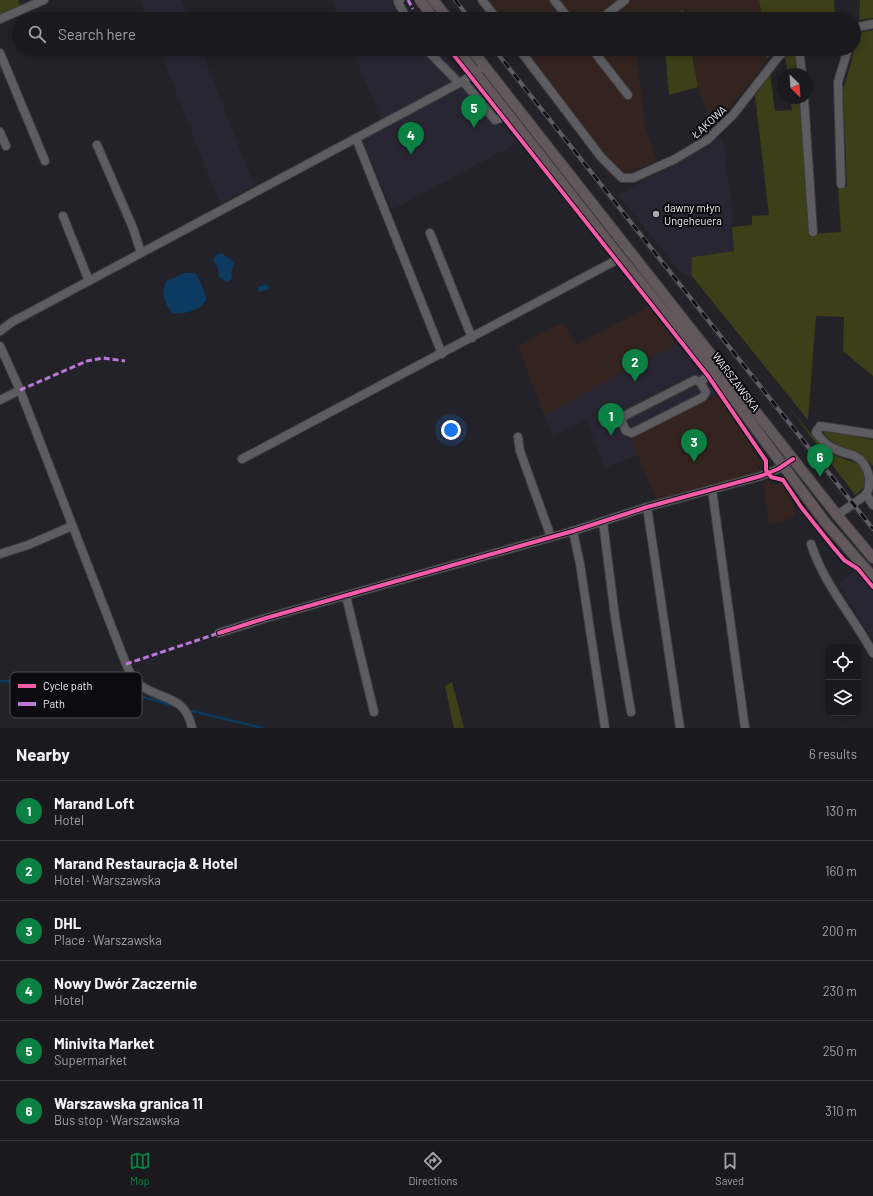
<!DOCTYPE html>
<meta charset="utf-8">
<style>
:root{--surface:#1a1a1e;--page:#27272b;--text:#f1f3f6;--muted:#9fa1a4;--line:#38383c;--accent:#0b8043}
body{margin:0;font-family:Barlow,sans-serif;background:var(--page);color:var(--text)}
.controls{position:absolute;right:12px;bottom:12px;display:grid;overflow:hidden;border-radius:8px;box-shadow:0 2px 10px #0003}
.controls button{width:36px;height:36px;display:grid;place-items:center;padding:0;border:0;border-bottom:1px solid var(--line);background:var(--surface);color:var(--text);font:20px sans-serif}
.compass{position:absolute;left:777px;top:68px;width:36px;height:36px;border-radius:50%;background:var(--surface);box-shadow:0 2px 10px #0003;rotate:155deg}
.you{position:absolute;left:451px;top:430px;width:14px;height:14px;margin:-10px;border:3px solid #fff;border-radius:50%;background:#1a73e8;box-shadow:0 0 0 6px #1a73e833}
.badge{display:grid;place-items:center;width:26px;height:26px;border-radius:50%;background:var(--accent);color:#fff;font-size:13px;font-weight:700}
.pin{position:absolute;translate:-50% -33px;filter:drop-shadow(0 1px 2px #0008)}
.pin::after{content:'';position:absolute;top:21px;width:14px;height:12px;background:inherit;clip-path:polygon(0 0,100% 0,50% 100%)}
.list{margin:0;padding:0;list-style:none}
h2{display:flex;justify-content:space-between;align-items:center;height:52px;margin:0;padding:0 16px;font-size:17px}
h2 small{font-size:13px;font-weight:400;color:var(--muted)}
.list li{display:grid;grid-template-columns:26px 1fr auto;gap:12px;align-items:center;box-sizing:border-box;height:60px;padding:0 16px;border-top:1px solid var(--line)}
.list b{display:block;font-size:15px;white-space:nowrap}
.list p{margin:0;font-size:13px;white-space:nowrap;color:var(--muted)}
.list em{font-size:13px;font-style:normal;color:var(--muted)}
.icon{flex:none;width:22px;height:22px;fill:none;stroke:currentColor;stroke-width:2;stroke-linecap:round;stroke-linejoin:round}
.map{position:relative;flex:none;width:873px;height:728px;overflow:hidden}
.search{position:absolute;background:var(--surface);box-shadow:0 2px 10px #0003;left:12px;right:12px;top:12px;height:44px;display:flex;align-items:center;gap:10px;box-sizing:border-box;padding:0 14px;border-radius:22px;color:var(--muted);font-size:15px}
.sheet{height:412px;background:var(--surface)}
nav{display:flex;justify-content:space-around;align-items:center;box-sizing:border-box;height:56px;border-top:1px solid var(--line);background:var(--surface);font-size:11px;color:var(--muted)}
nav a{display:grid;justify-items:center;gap:2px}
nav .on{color:var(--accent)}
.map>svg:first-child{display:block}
.built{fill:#292634}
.industrial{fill:#33241f}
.green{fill:#3c3f17}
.water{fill:#0c3a60}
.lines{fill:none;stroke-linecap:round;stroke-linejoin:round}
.stream{stroke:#0c3a60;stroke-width:2.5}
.minor-casing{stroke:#3e3d41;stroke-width:10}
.major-casing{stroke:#3e3d41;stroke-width:12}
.minor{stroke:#5d5c60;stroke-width:8}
.major{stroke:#62585b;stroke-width:10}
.rail-casing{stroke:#5e5e62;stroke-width:4}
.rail{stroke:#0c0b0f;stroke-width:2.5;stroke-dasharray:8;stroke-linecap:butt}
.quiet{stroke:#ba77d6;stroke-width:3;stroke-dasharray:6 3;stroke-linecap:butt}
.cycleway-casing{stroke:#0c0b0f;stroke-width:6}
.cycleway{stroke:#f35aa7;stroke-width:4}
.poi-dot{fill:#a8a7ad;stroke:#0c0b0f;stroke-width:1.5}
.labels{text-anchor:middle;stroke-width:4;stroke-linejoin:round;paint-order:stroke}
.street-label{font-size:11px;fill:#efeef4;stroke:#0c0b0f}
.poi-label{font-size:11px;fill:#efeef4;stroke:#0c0b0f;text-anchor:start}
.key{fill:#0c0b0f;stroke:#504f54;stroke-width:1}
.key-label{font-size:11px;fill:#efeef4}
</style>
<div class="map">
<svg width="873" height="728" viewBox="0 0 873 728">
<rect width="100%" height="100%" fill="#232228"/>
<g class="built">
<path d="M140,0H182L189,19H147Z"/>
<path d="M331,0H399L415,19H339Z"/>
<path d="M452,0H459L474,19H467Z"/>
<path d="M159,49H201L254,185L220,204Z"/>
<path d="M352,49H440L463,78L383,120L380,117Z"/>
<path d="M490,49H497L853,498L847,503Z"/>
<path d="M468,84L517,143L392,210L362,140Z"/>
<path d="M722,137L731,195L734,251L692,257L691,275H683L618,195Z"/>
<path d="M676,344L717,395L631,437L638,455L605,468L586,420L553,437L544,415Z"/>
<path d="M857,504L873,524V535L851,508Z"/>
<path d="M856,570L873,590V640L838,584Z"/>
</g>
<g class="industrial">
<path d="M476,0H759L762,19H685L683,10L668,19H491Z"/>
<path d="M513,49H636L645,127L657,161L631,172L609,175Z"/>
<path d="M691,49H766L767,59L751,82L712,128L698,87Z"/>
<path d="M648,307L676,344L544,415L518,346L563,322L576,345Z"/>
<path d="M717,395L763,464L758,467L761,471L657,502L631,438Z"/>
<path d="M766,479L770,485L781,483L788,492L796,517L769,525L764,484Z"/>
</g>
<g class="green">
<path d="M0,0H18L20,7L0,15Z"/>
<path d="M759,0H834L835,19H762Z"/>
<path d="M860,0H873V18L859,20Z"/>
<path d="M683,9L685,19H668Z"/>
<path d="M873,30V376L843,351L844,317L816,316L808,420L691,275L692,257L734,251L732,227L752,225V216L769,215L755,96L770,74L775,111L792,110L790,98H801L810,234L841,232L838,188L847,186L843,91L859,33Z"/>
<path d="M665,49H691L698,87L669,95Z"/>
<path d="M766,49H778L767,59Z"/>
<path d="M795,49L799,74H788L785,58Z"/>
<path d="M788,406C802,422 816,443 833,454C842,460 853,460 862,466C866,482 869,485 855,495Z"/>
<path d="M822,429L873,440V466C869,462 866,458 861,456C846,447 830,447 822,429Z"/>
<path d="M452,682L464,728H454L445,686Z"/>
</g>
<g class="water">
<path d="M222,253L234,262L231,274L233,278L227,282L219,277L218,268L213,260L216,255Z"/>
<path d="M185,273H195L199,279L207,299C200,310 185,315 172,313C164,303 161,293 166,281Z"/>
<path d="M266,284L269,286L268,289L260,292L258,291V287Z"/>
</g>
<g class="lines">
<g class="stream">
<path d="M0,681C59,682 119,688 175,706"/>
<path d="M192,711L262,728"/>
</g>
<defs>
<g id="minor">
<path d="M400,0L398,2L407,19"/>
<path d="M482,0L497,19"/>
<path d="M554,0L569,19"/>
<path d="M0,19L44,0"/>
<path d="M601,19L625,0"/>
<path d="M854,28L873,24"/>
<path d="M426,49L459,83"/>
<path d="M519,49L601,157L622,178H633L675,159L707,140L733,115L779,56L787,49"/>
<path d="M592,49L628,95"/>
<path d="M799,49L802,74"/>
<path d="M0,53L45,161"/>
<path d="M463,81L495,120L509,115"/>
<path d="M804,98L813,232"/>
<path d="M0,132L6,146"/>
<path d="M356,138L442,354"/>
<path d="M97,145L133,228L141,253"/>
<path d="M841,184L838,82L848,49"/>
<path d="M63,216L89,281"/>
<path d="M430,233L472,338"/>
<path d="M0,331L12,322L463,81L480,69"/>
<path d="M0,346L20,390L126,664C129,670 132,679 137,683C159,701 185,693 192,728"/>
<path d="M700,382L706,392L703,397L632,433L626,431L621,420L624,416L695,380L700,382L714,372"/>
<path d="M0,400L20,390"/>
<path d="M518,437L520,451L551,537"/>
<path d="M242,459L611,263L620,257"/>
<path d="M712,489L745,728"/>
<path d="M866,494L873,505"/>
<path d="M647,507L680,728"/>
<path d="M837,515C843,511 863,498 867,493C873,480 867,462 855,456C847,453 839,452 831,447C825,444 820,438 816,432L820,426L873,434"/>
<path d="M603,522L615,617L631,712"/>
<path d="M573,531L580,564L605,728"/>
<path d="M811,544C824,585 853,616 873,653"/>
<path d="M0,554L28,545L72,526"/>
<path d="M346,596L374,712"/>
<path d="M219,633L266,618L573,531L647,507L761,476L778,469L793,459"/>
</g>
<g id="major">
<path d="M420,0L434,19"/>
<path d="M433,0L448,19"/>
<path d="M457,49L620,257L712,370L825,522L873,577"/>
<path d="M471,49L837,515L873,558"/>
</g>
</defs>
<use href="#minor" class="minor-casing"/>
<use href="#major" class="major-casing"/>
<use href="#minor" class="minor"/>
<use href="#major" class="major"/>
<defs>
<g id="rail">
<path d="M455,0L470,19"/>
<path d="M494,49L873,529"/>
</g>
</defs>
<use href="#rail" class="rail-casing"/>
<use href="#rail" class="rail"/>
<g class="quiet">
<path d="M408,0L413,9"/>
<path d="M20,390L87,361L103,358L125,361"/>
<path d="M126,664L219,633"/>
</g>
<defs>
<g id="cycleway">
<path d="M449,49L708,376L766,461V470L771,477L783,480L801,507L833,547L844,560L858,569L873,587"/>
<path d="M219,633L266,618L573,531L647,507L761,476L778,469L793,459"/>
</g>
</defs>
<use href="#cycleway" class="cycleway-casing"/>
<use href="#cycleway" class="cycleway"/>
</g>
<circle class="poi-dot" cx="656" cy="214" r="4"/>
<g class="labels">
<g class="street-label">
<text transform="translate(709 122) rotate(-42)" y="4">ŁĄKOWA</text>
<text transform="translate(736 382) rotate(53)" y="4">WARSZAWSKA</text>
</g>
<g class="poi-label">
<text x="664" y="212">dawny młyn<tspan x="664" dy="13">Ungeheuera</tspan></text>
</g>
</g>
<rect x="10" y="672" width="132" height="46" rx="6" class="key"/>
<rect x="18" y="684" width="18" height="4" fill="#f35aa7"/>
<rect x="18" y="702" width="18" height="4" fill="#ba77d6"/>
<g class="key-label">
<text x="43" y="690">Cycle path</text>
<text x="43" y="708">Path</text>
</g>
</svg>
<div class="controls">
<button><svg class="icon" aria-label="locate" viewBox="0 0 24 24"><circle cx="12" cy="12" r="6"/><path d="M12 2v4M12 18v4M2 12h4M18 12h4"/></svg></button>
<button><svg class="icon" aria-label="layers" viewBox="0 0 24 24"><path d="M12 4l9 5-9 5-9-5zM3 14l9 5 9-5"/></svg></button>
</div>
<svg class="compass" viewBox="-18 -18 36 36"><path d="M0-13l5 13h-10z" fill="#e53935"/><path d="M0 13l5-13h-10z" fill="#9fa1a4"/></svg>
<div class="you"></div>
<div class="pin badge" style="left:611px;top:436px">1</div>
<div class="pin badge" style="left:635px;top:382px">2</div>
<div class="pin badge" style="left:694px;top:462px">3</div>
<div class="pin badge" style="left:411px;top:155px">4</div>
<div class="pin badge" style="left:474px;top:128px">5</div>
<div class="pin badge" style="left:820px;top:477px">6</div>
<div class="search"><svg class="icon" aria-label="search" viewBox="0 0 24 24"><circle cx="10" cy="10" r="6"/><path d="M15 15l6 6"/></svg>Search here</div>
</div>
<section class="sheet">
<h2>Nearby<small>6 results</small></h2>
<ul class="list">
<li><span class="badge">1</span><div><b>Marand Loft</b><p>Hotel</p></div><em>130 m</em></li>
<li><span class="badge">2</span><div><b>Marand Restauracja &amp; Hotel</b><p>Hotel · Warszawska</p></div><em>160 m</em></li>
<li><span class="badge">3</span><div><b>DHL</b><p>Place · Warszawska</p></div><em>200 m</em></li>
<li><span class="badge">4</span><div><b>Nowy Dwór Zaczernie</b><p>Hotel</p></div><em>230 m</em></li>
<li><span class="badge">5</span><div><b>Minivita Market</b><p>Supermarket</p></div><em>250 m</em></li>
<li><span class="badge">6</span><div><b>Warszawska granica 11</b><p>Bus stop · Warszawska</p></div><em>310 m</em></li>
</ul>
</section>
<nav>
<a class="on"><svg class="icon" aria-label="map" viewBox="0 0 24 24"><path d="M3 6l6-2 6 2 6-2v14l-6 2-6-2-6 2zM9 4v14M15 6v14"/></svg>Map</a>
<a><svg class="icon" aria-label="directions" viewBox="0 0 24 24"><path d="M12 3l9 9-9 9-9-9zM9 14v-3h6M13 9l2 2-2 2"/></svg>Directions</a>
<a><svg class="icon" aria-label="saved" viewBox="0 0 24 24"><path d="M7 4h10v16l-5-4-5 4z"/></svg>Saved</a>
</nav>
